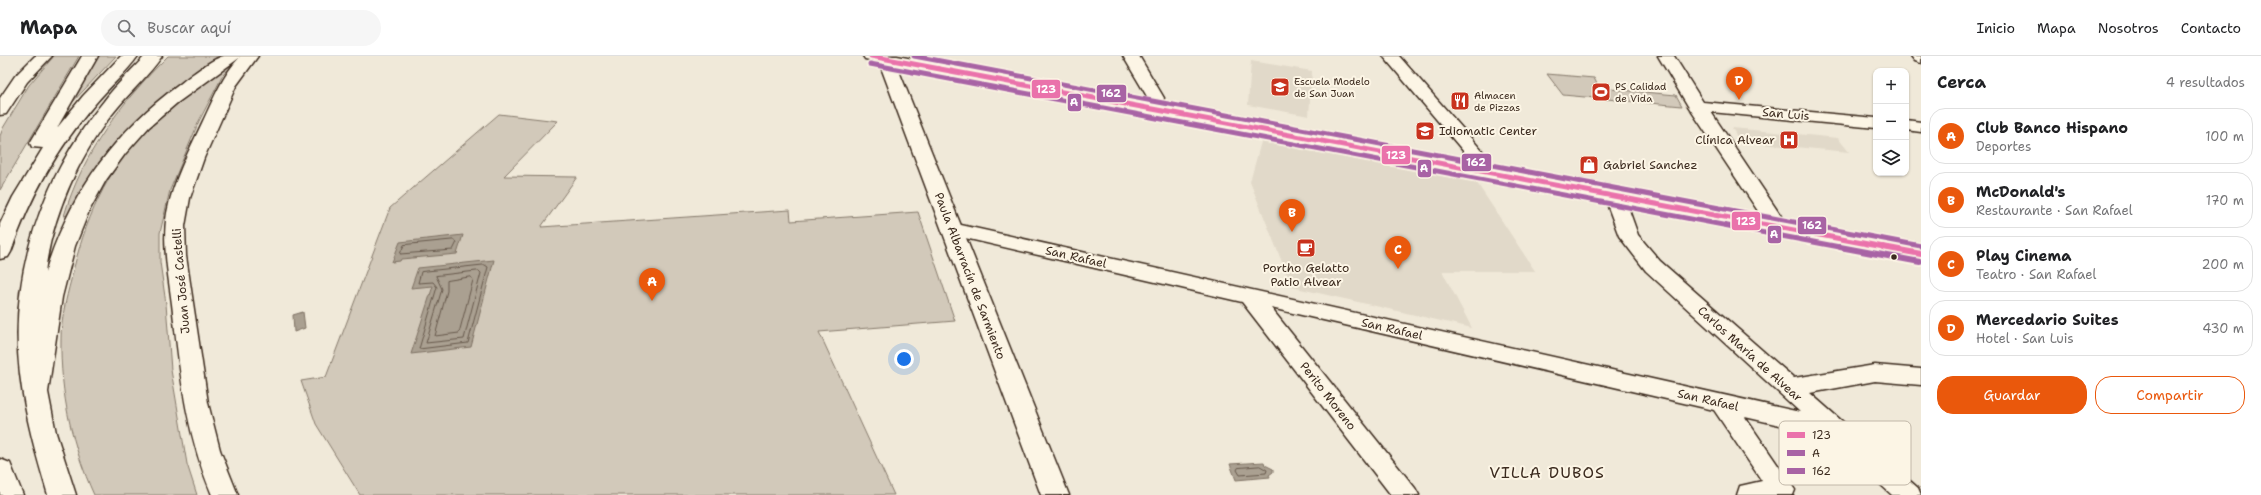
<!DOCTYPE html>
<html lang="es">
<meta charset="utf-8">
<style>
:root{--surface:#fff;--page:#f6f6f6;--text:#202124;--muted:#757577;--line:#e0e0e0;--accent:#ea580c}
body{margin:0;font-family:"Shantell Sans",sans-serif;background:var(--page);color:var(--text)}
.controls{position:absolute;right:12px;top:12px;display:grid;overflow:hidden;border-radius:8px;box-shadow:0 1px 3px #0004}
.controls button{width:36px;height:36px;display:grid;place-items:center;padding:0;border:0;border-bottom:1px solid var(--line);background:var(--surface);color:var(--text);font:20px sans-serif}
.you{position:absolute;left:904px;top:303px;width:14px;height:14px;margin:-10px;border:3px solid #fff;border-radius:50%;background:#1a73e8;box-shadow:0 0 0 6px #1a73e833}
.badge{display:grid;place-items:center;width:26px;height:26px;border-radius:50%;background:var(--accent);color:#fff;font-size:13px;font-weight:700}
.pin{position:absolute;translate:-50% -33px;filter:drop-shadow(0 1px 2px #0008)}
.pin::after{content:'';position:absolute;top:21px;width:14px;height:12px;background:inherit;clip-path:polygon(0 0,100% 0,50% 100%)}
.list{margin:0;padding:0;list-style:none}
h2{display:flex;justify-content:space-between;align-items:center;height:52px;margin:0;padding:0 16px;font-size:17px}
h2 small{font-size:13px;font-weight:400;color:var(--muted)}
.list li{display:grid;grid-template-columns:26px 1fr auto;gap:12px;align-items:center;box-sizing:border-box;height:56px;margin:0 8px 8px;padding:0 8px;border:1px solid var(--line);border-radius:16px}
.list b{display:block;font-size:15px;white-space:nowrap}
.list p{margin:0;font-size:13px;white-space:nowrap;color:var(--muted)}
.list em{font-size:13px;font-style:normal;color:var(--muted)}
.actions{display:flex;gap:8px;padding:12px 16px}
.actions a{flex:1;padding:9px 0;border:1px solid var(--accent);border-radius:16px;text-align:center;font-size:14px;color:var(--accent)}
.actions .main{background:var(--accent);color:#fff}
.icon{flex:none;width:22px;height:22px;fill:none;stroke:currentColor;stroke-width:2;stroke-linecap:round;stroke-linejoin:round}
.map{position:relative;flex:none;width:1921px;height:439px;overflow:hidden}
header{display:flex;align-items:center;gap:24px;box-sizing:border-box;height:56px;padding:0 20px;background:var(--surface);border-bottom:1px solid var(--line)}
header strong{font-size:19px}
nav{display:flex;gap:22px;margin-inline-start:auto;font-size:14px}
.search{width:280px;height:36px;background:var(--page);display:flex;align-items:center;gap:10px;box-sizing:border-box;padding:0 14px;border-radius:22px;color:var(--muted);font-size:15px}
main{display:flex}
aside{flex:1;background:var(--surface)}
.map>svg:first-child{display:block}
.built{fill:#e1d9c9}
.green{fill:#d2c9ba;stroke:#867a6c}
.water{fill:#aaa091;stroke:#7e7163}
.lines{fill:none;stroke-linecap:round;stroke-linejoin:round}
.shore{stroke:#67594c;stroke-width:1}
.minor-casing{stroke:#3b2a1e;stroke-width:3}
.major-casing{stroke:#3b2a1e;stroke-width:3}
.highway-casing{stroke:#3b2a1e;stroke-width:3}
.minor{fill:#fcf5e5;fill-rule:evenodd}
.major{fill:#fcf5e5;fill-rule:evenodd}
.highway{fill:#fcf5e5;fill-rule:evenodd}
.bus-1-far1-casing{stroke:#fcf5e5;stroke-width:8}
.bus-1-casing{stroke:#fcf5e5;stroke-width:10}
.bus-2-far1-casing{stroke:#fcf5e5;stroke-width:8}
.bus-2-casing{stroke:#fcf5e5;stroke-width:10}
.bus-3-casing{stroke:#fcf5e5;stroke-width:8}
.bus-1-far1{stroke:#ea72ab;stroke-width:5}
.bus-1{stroke:#ea72ab;stroke-width:6}
.bus-2-far1{stroke:#a863a5;stroke-width:5}
.bus-2{stroke:#a863a5;stroke-width:6}
.bus-3{stroke:#a863a4;stroke-width:5}
.bus-dot{fill:#3b2a1e;stroke:#fcf5e5;stroke-width:1.5}
.labels{text-anchor:middle;stroke-width:4;stroke-linejoin:round;paint-order:stroke}
.far-poi-label{font-size:10px;fill:#3b2a1e;stroke:#fcf5e5;text-anchor:start}
.street-label{font-size:12px;fill:#3b2a1e;stroke:#fcf5e5}
.poi-label{font-size:12px;fill:#3b2a1e;stroke:#fcf5e5;text-anchor:start}
.near-neighbourhood-label{font-size:16px;letter-spacing:1px;fill:#3b2a1e;stroke:#fcf5e5}
.key{fill:#fcf5e5;stroke:#c2b8a9;stroke-width:1}
.key-label{font-size:11px;fill:#3b2a1e}
.line-badge{stroke:#fcf5e5;stroke-width:1.5}
.badge-label{font-size:11px;text-anchor:middle;font-weight:bold;fill:#fff}
</style>
<header>
<strong>Mapa</strong>
<div class="search"><svg class="icon" aria-label="search" viewBox="0 0 24 24"><circle cx="10" cy="10" r="6"/><path d="M15 15l6 6"/></svg>Buscar aquí</div>
<nav><a>Inicio</a><a>Mapa</a><a>Nosotros</a><a>Contacto</a></nav>
</header>
<main>
<div class="map">
<svg width="1921" height="439" viewBox="0 0 1921 439">
<rect width="100%" height="100%" fill="#f0e9d9"/>
<filter id="ink" filterUnits="userSpaceOnUse"><feTurbulence type="fractalNoise" baseFrequency=".025" numOctaves="2"/><feDisplacementMap in="SourceGraphic" scale="8" xChannelSelector="R" yChannelSelector="G"/><feConvolveMatrix kernelMatrix="1 2 1 2 8 2 1 2 1" color-interpolation-filters="sRGB"/></filter>
<g filter="url(#ink)">
<g class="built">
<path d="M1251,5L1312,15L1309,60L1248,49Z"/>
<path d="M1732,72L1838,82L1849,96L1740,86Z"/>
<path d="M1261,86L1477,127L1535,215H1442L1472,272L1292,231L1250,126Z"/>
</g>
<g class="green">
<path d="M54,0H79L0,134V80L3,72L29,29Z"/>
<path d="M95,0H116L68,51Z"/>
<path d="M168,0H229L91,120L68,159L64,160C82,98 122,45 168,0Z"/>
<path d="M241,0L223,19L199,65L170,134L160,177V206L166,248L171,314L187,408L197,439H94C72,390 60,337 61,283C61,263 66,243 71,224C84,166 106,114 148,72C175,44 210,23 241,0Z"/>
<path d="M913,1L1123,41L1124,43L911,2Z"/>
<path d="M1547,18L1594,22L1599,32L1676,39L1682,50L1563,39Z"/>
<path d="M1175,51L1431,98L1433,100L1175,52Z"/>
<path d="M499,58L558,65L504,120L577,121L541,171L790,154L791,165L918,156L955,265L819,276L894,439H360L316,368L301,325L326,321L390,152Z"/>
<path d="M1512,113L1752,158L1754,160L1511,115Z"/>
</g>
<g class="water">
<path d="M463,179L457,198L401,203L400,205L392,206L400,186Z"/>
<path d="M494,204L471,291L411,298L433,230L411,232L418,212Z"/>
<path d="M303,256L305,272L294,276L293,259Z"/>
<path d="M1264,406L1265,409L1273,413V416L1269,419L1270,421L1236,424L1230,408Z"/>
</g>
<g class="lines">
<g class="shore">
<path d="M454,184L457,186L453,194L400,198L404,189Z"/>
<path d="M485,209L488,211L468,287L419,293L437,231L433,226L418,227L421,216Z"/>
<path d="M479,215L481,217L464,283L426,287L442,233L436,220Z"/>
<path d="M471,221L473,224L459,277L435,280L447,235V225Z"/>
<path d="M1260,410L1267,414L1266,417L1240,419L1237,414L1238,412Z"/>
</g>
<defs>
<g id="minor">
<path d="M35,0H52L27,26L6,58L0,59V42L15,20Z"/>
<path d="M241,0H258L236,30L204,102L190,142L185,170L186,200L208,347L220,394L238,439H212C185,375 180,315 172,248C168,217 162,188 167,157C173,125 189,95 203,65C214,42 223,18 241,0Z"/>
<path d="M1123,0H1139L1164,42L1158,57H1146L1144,53L1148,42Z"/>
<path d="M1383,0H1399L1484,97C1489,103 1490,113 1486,119L1479,121L1472,119L1470,115L1469,102Z"/>
<path d="M1658,0H1674L1703,46L1876,62V72L1711,56L1789,172L1786,176L1779,178L1772,176L1688,50Z"/>
<path d="M1911,0H1921V7L1915,5Z"/>
<path d="M1906,64L1921,66V76L1906,74Z"/>
<path d="M1614,134L1621,136L1624,140L1638,179L1660,205L1794,322L1875,309L1921,313V329L1875,325L1810,337L1918,432L1921,439H1892L1827,380L1745,361L1795,434L1793,439H1737L1740,430L1762,425L1714,354L1271,252L1415,432L1419,439H1391L1242,246L952,179L945,177L942,173L945,169L952,167L1800,356L1646,215L1619,180L1604,140L1607,136Z"/>
</g>
<path id="major" d="M863,0H897L1921,191V205L897,10L1069,439H1041L879,6L865,3Z"/>
<g id="highway">
<path d="M82,0H98L57,72L83,40L121,0H138C126,17 109,31 95,48C57,92 30,141 11,196L8,201L0,203V168L13,141L43,92L32,91L30,87Z"/>
<path d="M145,0H162C150,18 132,34 118,51C81,94 51,161 45,217C69,139 114,76 180,28C190,20 213,2 224,0C230,0 236,0 242,0L177,47L149,71L125,98L106,124L89,155L75,190L62,241L48,336L56,377L76,439H48C36,399 25,360 20,318C8,220 42,121 104,45C116,29 131,15 145,0Z"/>
<path d="M0,403L10,407L23,439H0Z"/>
</g>
</defs>
<use href="#minor" class="minor-casing"/>
<use href="#major" class="major-casing"/>
<use href="#highway" class="highway-casing"/>
<use href="#minor" class="minor"/>
<use href="#major" class="major"/>
<use href="#highway" class="highway"/>
<defs>
<path id="bus-1-far1" d="M871,0L1889,192"/>
<path id="bus-1" d="M1883,191L1921,198"/>
<path id="bus-2-far1" d="M870,8L1845,192"/>
<path id="bus-2" d="M1840,191L1920,206"/>
<path id="bus-3" d="M914,0L1921,190"/>
</defs>
<use href="#bus-1-far1" class="bus-1-far1-casing"/>
<use href="#bus-1" class="bus-1-casing"/>
<use href="#bus-2-far1" class="bus-2-far1-casing"/>
<use href="#bus-2" class="bus-2-casing"/>
<use href="#bus-3" class="bus-3-casing"/>
<use href="#bus-1-far1" class="bus-1-far1"/>
<use href="#bus-1" class="bus-1"/>
<use href="#bus-2-far1" class="bus-2-far1"/>
<use href="#bus-2" class="bus-2"/>
<use href="#bus-3" class="bus-3"/>
</g>
</g>
<defs>
<symbol id="school-square" viewBox="-11 -11 22 22"><rect x="-9" y="-9" width="18" height="18" rx="4" fill="#c8321e" stroke="#fcf5e5"/><path d="M0-5L7-2L0 1L-7-2ZM-4 1L0 2.5L4 1V4Q0 6-4 4Z" fill="#fff"/></symbol>
<symbol id="stadium-square" viewBox="-11 -11 22 22"><rect x="-9" y="-9" width="18" height="18" rx="4" fill="#c8321e" stroke="#fcf5e5"/><path d="M0-5a6.5 5 0 1 0 0 10a6.5 5 0 1 0 0-10ZM-3.5-1.8h7v3.6h-7Z" fill="#fff"/></symbol>
<symbol id="restaurant-square" viewBox="-11 -11 22 22"><rect x="-9" y="-9" width="18" height="18" rx="4" fill="#c8321e" stroke="#fcf5e5"/><path d="M-5-6h1v4h1v-4h1v4h1v-4h1v5L-1.5 .5V6h-2V.5L-5-1ZM5-6V6H3V1.5H1.5Q1.5-4 5-6Z" fill="#fff"/></symbol>
<symbol id="university-square" viewBox="-11 -11 22 22"><rect x="-9" y="-9" width="18" height="18" rx="4" fill="#c8321e" stroke="#fcf5e5"/><path d="M0-5L7-2L0 1L-7-2ZM-4 1L0 2.5L4 1V4Q0 6-4 4Z" fill="#fff"/></symbol>
<symbol id="hospital-square" viewBox="-11 -11 22 22"><rect x="-9" y="-9" width="18" height="18" rx="4" fill="#c8321e" stroke="#fcf5e5"/><path d="M-5-5h3v3.5h4V-5h3V5h-3V1.5h-4V5h-3Z" fill="#fff"/></symbol>
<symbol id="shop-square" viewBox="-11 -11 22 22"><rect x="-9" y="-9" width="18" height="18" rx="4" fill="#c8321e" stroke="#fcf5e5"/><path d="M-5-2.5h2.3a2.7 3.5 0 0 1 5.4 0H5L5.5 6h-11ZM-1.5-2.5h3a1.5 2.3 0 0 0-3 0Z" fill="#fff"/></symbol>
<symbol id="cafe-square" viewBox="-11 -11 22 22"><rect x="-9" y="-9" width="18" height="18" rx="4" fill="#c8321e" stroke="#fcf5e5"/><path d="M-5.5-4.5H6V0H3Q3 3.5 0 3.5H-2.5Q-5.5 3.5-5.5 0ZM3-3.2v2h1.7v-2ZM-6 4.5H4V6H-6Z" fill="#fff"/></symbol>
</defs>
<g fill-rule="evenodd">
<use href="#school-square" x="1269" y="20" width="22" height="22"/>
<use href="#stadium-square" x="1590" y="25" width="22" height="22"/>
<use href="#restaurant-square" x="1449" y="34" width="22" height="22"/>
<use href="#university-square" x="1414" y="64" width="22" height="22"/>
<use href="#hospital-square" x="1778" y="73" width="22" height="22"/>
<use href="#shop-square" x="1578" y="98" width="22" height="22"/>
<use href="#cafe-square" x="1295" y="181" width="22" height="22"/>
</g>
<circle class="bus-dot" cx="1894" cy="201" r="3.5"/>
<g class="labels">
<g class="far-poi-label">
<text x="1294" y="29">Escuela Modelo<tspan x="1294" dy="12">de San Juan</tspan></text>
<text x="1615" y="34">PS Calidad<tspan x="1615" dy="12">de Vida</tspan></text>
<text x="1474" y="43">Almacen<tspan x="1474" dy="12">de Pizzas</tspan></text>
</g>
<g class="street-label">
<text transform="translate(1786 58) rotate(5)" y="4">San Luis</text>
<text transform="translate(1076 201) rotate(13)" y="4">San Rafael</text>
<text transform="translate(970 220) rotate(69)" y="4">Paula Albarracín de Sarmiento</text>
<text transform="translate(181 225) rotate(-95)" y="4">Juan José Castelli</text>
<text transform="translate(1392 273) rotate(13)" y="4">San Rafael</text>
<text transform="translate(1750 298) rotate(42)" y="4">Carlos María de Alvear</text>
<text transform="translate(1328 340) rotate(52)" y="4">Perito Moreno</text>
<text transform="translate(1708 344) rotate(13)" y="4">San Rafael</text>
</g>
<g class="poi-label">
<text x="1439" y="79">Idiomatic Center</text>
<text x="1775" y="88" text-anchor="end">Clínica Alvear</text>
<text x="1603" y="113">Gabriel Sanchez</text>
<text x="1306" y="216" text-anchor="middle">Portho Gelatto<tspan x="1306" dy="14">Patio Alvear</tspan></text>
</g>
<g class="near-neighbourhood-label">
<text x="1547" y="422">VILLA DUBOS</text>
</g>
</g>
<rect x="1779" y="365" width="132" height="64" rx="6" class="key"/>
<rect x="1787" y="376" width="18" height="6" fill="#ea72ab"/>
<rect x="1787" y="394" width="18" height="6" fill="#a863a5"/>
<rect x="1787" y="412" width="18" height="6" fill="#a863a4"/>
<g class="key-label">
<text x="1812" y="383">123</text>
<text x="1812" y="401">A</text>
<text x="1812" y="419">162</text>
</g>
<g class="line-badge">
<rect x="1031" y="23" width="30" height="20" rx="4" fill="#ea72ab"/>
<rect x="1096" y="28" width="31" height="19" rx="4" fill="#a863a4"/>
<rect x="1067" y="37" width="15" height="19" rx="4" fill="#a863a5"/>
<rect x="1381" y="89" width="30" height="20" rx="4" fill="#ea72ab"/>
<rect x="1461" y="97" width="31" height="19" rx="4" fill="#a863a4"/>
<rect x="1417" y="103" width="15" height="19" rx="4" fill="#a863a5"/>
<rect x="1731" y="155" width="30" height="20" rx="4" fill="#ea72ab"/>
<rect x="1797" y="160" width="30" height="19" rx="4" fill="#a863a4"/>
<rect x="1767" y="169" width="15" height="19" rx="4" fill="#a863a5"/>
</g>
<g class="badge-label">
<text x="1046" y="37">123</text>
<text x="1111" y="41">162</text>
<text x="1074" y="50">A</text>
<text x="1396" y="103">123</text>
<text x="1476" y="110">162</text>
<text x="1424" y="116">A</text>
<text x="1746" y="169">123</text>
<text x="1812" y="173">162</text>
<text x="1774" y="182">A</text>
</g>
</svg>
<div class="controls">
<button>+</button>
<button>−</button>
<button><svg class="icon" aria-label="layers" viewBox="0 0 24 24"><path d="M12 4l9 5-9 5-9-5zM3 14l9 5 9-5"/></svg></button>
</div>
<div class="you"></div>
<div class="pin badge" style="left:652px;top:245px">A</div>
<div class="pin badge" style="left:1292px;top:176px">B</div>
<div class="pin badge" style="left:1398px;top:213px">C</div>
<div class="pin badge" style="left:1739px;top:44px">D</div>
</div>
<aside>
<h2>Cerca<small>4 resultados</small></h2>
<ul class="list">
<li><span class="badge">A</span><div><b>Club Banco Hispano</b><p>Deportes</p></div><em>100 m</em></li>
<li><span class="badge">B</span><div><b>McDonald's</b><p>Restaurante · San Rafael</p></div><em>170 m</em></li>
<li><span class="badge">C</span><div><b>Play Cinema</b><p>Teatro · San Rafael</p></div><em>200 m</em></li>
<li><span class="badge">D</span><div><b>Mercedario Suites</b><p>Hotel · San Luis</p></div><em>430 m</em></li>
</ul>
<div class="actions"><a class="main">Guardar</a><a>Compartir</a></div>
</aside>
</main>
